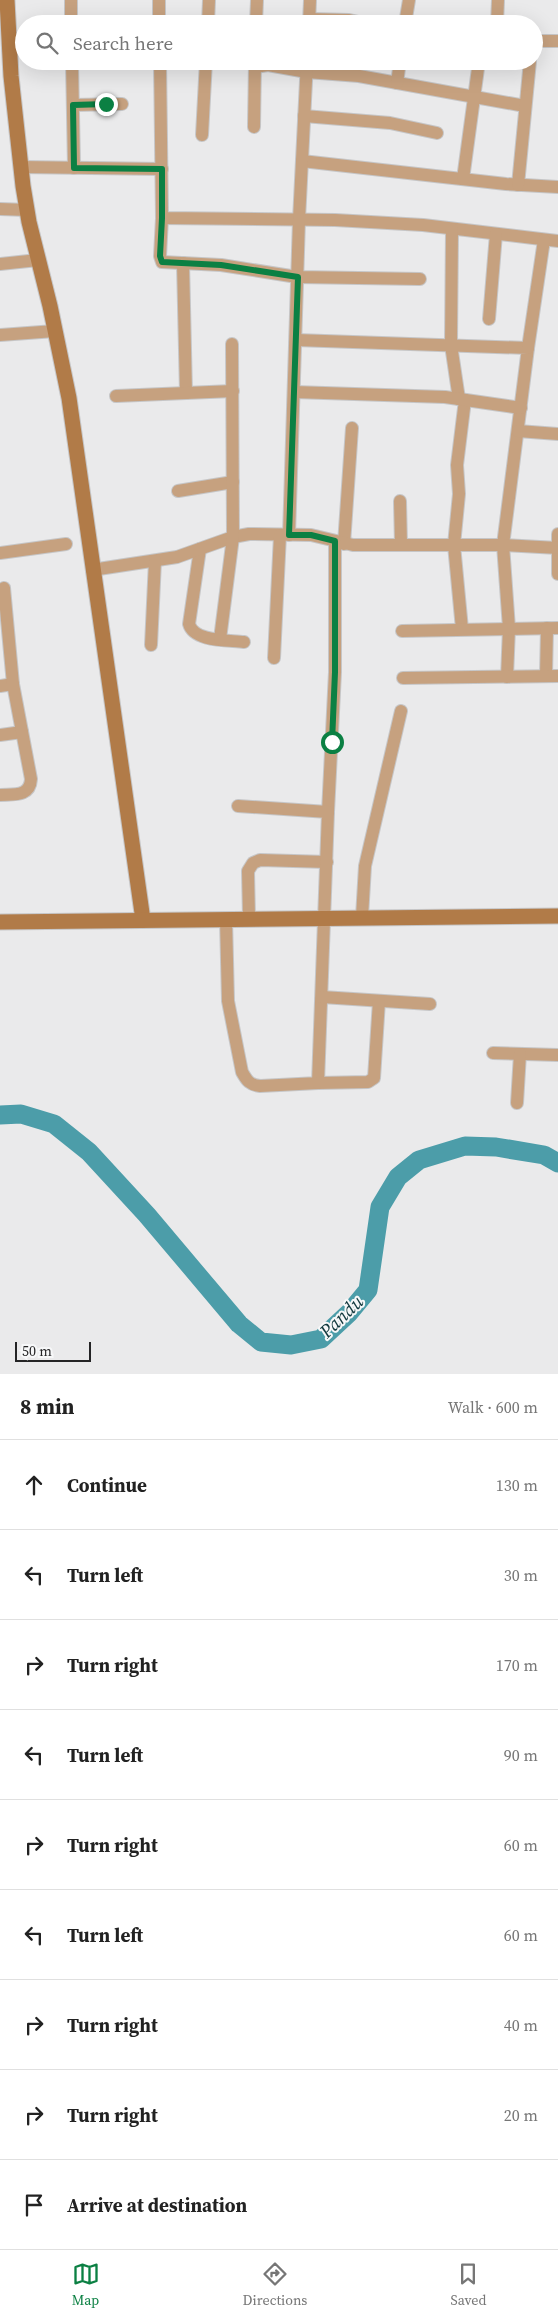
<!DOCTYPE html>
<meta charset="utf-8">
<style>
:root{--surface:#fff;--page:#f6f6f6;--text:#222;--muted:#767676;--line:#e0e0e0;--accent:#0b8043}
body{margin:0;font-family:"Source Serif 4",serif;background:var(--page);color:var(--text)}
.scale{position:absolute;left:15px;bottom:12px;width:76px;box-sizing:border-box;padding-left:5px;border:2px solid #242425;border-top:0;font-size:14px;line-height:18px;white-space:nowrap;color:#242425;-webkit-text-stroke:4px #f7f8f9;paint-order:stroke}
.stop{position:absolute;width:15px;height:15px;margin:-11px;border:4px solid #0b8043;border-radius:50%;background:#fff}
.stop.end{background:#0b8043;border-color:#fff;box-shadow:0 1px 5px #0008}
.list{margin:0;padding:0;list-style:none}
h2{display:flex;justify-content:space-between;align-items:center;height:65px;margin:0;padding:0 20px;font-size:21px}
h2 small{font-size:16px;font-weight:400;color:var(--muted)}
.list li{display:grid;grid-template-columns:32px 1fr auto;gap:15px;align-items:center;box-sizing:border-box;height:90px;padding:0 20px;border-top:1px solid var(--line)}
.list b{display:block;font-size:19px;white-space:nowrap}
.list em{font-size:16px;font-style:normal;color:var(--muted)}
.icon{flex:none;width:28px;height:28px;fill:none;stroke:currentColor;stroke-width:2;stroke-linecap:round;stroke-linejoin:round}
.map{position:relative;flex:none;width:558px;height:1374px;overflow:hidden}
.search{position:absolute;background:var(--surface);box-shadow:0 5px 20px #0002;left:15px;right:15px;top:15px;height:55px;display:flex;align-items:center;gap:12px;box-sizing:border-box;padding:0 18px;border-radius:28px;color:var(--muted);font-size:19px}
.sheet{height:875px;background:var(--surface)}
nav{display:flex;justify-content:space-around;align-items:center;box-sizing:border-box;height:70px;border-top:1px solid var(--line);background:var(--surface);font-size:14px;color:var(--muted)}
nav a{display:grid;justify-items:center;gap:2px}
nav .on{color:var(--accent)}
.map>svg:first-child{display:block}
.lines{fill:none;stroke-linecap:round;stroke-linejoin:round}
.river{stroke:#4c9da9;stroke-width:19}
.street-casing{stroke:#c6c6c7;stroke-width:14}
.secondary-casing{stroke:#c6c6c7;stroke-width:17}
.street{stroke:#c6a17f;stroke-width:12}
.secondary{stroke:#b17b48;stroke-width:15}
.route{stroke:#0b8043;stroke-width:6}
.labels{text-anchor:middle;stroke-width:4;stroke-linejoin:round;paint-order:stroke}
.water-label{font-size:19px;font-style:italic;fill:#133a3f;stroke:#f7f8f9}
</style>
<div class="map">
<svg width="558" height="1374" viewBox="0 0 558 1374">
<rect width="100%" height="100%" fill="#eaeaeb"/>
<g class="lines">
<path class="river" d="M0,1115L21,1114L54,1124L89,1152L147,1215L239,1324L261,1342L291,1345L321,1339L349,1313L368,1290L380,1207L398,1177L419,1160L465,1146L496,1147L544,1155L558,1163"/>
<defs>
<g id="street">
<path d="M71,0V24"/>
<path d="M159,0V24"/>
<path d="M309,19L349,20L368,24"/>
<path d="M208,24L209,0"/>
<path d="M256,24L257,0"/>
<path d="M309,24L310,0"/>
<path d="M405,24L409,0"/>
<path d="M497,24L498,0"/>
<path d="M534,41H558"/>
<path d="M72,61L74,168"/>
<path d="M160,61L162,218L335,220L423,225L558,241"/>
<path d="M255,67L268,65L307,72L359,76L525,106"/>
<path d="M397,83L400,61"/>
<path d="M73,105L122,104"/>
<path d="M304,116L390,123L437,133"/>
<path d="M254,127L255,61"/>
<path d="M202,135L206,61"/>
<path d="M302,161L506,184L558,187"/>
<path d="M20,167L162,169"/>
<path d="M463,179L479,61"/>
<path d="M518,185L530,61"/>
<path d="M0,209L27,210"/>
<path d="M162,218L160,256L162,262L221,265L297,277L420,279"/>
<path d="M452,229L451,345L459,399L465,400L457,465L459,494L454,545L462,629"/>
<path d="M183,263L186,393"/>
<path d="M0,264L38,260"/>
<path d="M489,319L496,234"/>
<path d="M0,335L55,331"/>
<path d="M296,340L528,348L503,545L509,628L507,677"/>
<path d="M528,348L544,240"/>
<path d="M294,392L445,397L521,408"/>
<path d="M116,396L233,391"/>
<path d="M518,431L558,434"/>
<path d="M178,491L233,482"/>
<path d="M400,501L401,545"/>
<path d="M558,534V574"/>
<path d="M289,535L299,220L307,61"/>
<path d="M344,544L352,428"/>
<path d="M200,549L189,624C194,642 228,640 244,642"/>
<path d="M0,553L66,544"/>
<path d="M92,570L177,557L233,537L249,534L311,535L353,545H503L558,548"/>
<path d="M402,631L558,628"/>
<path d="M220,639L233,537L232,344"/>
<path d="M151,645L155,561"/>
<path d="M274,658L280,535"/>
<path d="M546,676L547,628"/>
<path d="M403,678L558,676"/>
<path d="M0,686L13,684"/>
<path d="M0,735L22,732"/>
<path d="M0,795C14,794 30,797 31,779L13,684L4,588"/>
<path d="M328,812L335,672V541"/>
<path d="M362,917L365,866L401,711"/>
<path d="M249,918L248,871L253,863L260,860L327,862"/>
<path d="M226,919L228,1001L242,1072C247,1081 250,1085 260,1086L318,1083L328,812L238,806"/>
<path d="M322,997L430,1004"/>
<path d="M493,1053L558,1055"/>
<path d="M318,1083L368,1082L374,1078L379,1001"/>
<path d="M517,1103L520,1054"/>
</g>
<g id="secondary">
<path d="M7,0L11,76L23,186L29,222L50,306L69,398L143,920"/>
<path d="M0,922L558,916"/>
</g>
</defs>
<use href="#street" class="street-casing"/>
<use href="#secondary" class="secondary-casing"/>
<use href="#street" class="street"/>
<use href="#secondary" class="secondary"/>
</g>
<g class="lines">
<path class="route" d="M106,104L73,105L74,168L162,169V218L160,256L162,262L221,265L298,277L289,535H311L335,541V672L332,742"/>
</g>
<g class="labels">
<g class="water-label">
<text transform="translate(341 1316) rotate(-44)" y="7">Pandu</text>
</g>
</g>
</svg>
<div class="scale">50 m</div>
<div class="stop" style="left:332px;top:742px"></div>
<div class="stop end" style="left:106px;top:104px"></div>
<div class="search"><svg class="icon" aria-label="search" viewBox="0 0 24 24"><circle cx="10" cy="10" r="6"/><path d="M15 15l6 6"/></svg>Search here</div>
</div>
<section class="sheet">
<h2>8 min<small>Walk · 600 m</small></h2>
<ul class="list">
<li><svg class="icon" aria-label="ahead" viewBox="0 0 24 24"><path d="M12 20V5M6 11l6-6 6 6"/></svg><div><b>Continue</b></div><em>130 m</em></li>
<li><svg class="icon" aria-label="left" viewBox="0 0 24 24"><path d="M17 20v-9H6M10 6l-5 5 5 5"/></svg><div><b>Turn left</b></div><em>30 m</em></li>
<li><svg class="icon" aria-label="right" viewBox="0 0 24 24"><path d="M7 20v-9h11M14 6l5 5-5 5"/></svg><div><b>Turn right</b></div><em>170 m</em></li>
<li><svg class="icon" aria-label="left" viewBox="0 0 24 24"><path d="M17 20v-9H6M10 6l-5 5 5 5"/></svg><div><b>Turn left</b></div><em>90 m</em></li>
<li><svg class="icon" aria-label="right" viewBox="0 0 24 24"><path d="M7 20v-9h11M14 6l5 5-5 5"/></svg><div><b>Turn right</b></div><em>60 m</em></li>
<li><svg class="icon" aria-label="left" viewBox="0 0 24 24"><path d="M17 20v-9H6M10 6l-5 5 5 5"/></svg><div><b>Turn left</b></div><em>60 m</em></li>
<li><svg class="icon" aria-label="right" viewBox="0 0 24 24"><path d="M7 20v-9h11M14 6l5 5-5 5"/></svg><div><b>Turn right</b></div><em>40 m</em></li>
<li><svg class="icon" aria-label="right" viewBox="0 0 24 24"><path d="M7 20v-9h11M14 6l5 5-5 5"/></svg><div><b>Turn right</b></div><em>20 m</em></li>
<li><svg class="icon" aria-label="arrive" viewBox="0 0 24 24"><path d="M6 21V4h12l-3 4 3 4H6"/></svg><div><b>Arrive at destination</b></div></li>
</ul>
</section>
<nav>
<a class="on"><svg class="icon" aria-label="map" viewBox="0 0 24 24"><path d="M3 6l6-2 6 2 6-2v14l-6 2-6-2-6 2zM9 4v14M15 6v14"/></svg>Map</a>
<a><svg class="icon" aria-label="directions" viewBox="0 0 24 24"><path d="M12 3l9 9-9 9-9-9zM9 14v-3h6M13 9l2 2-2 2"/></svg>Directions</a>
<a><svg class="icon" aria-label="saved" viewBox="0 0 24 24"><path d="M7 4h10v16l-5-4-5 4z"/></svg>Saved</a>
</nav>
